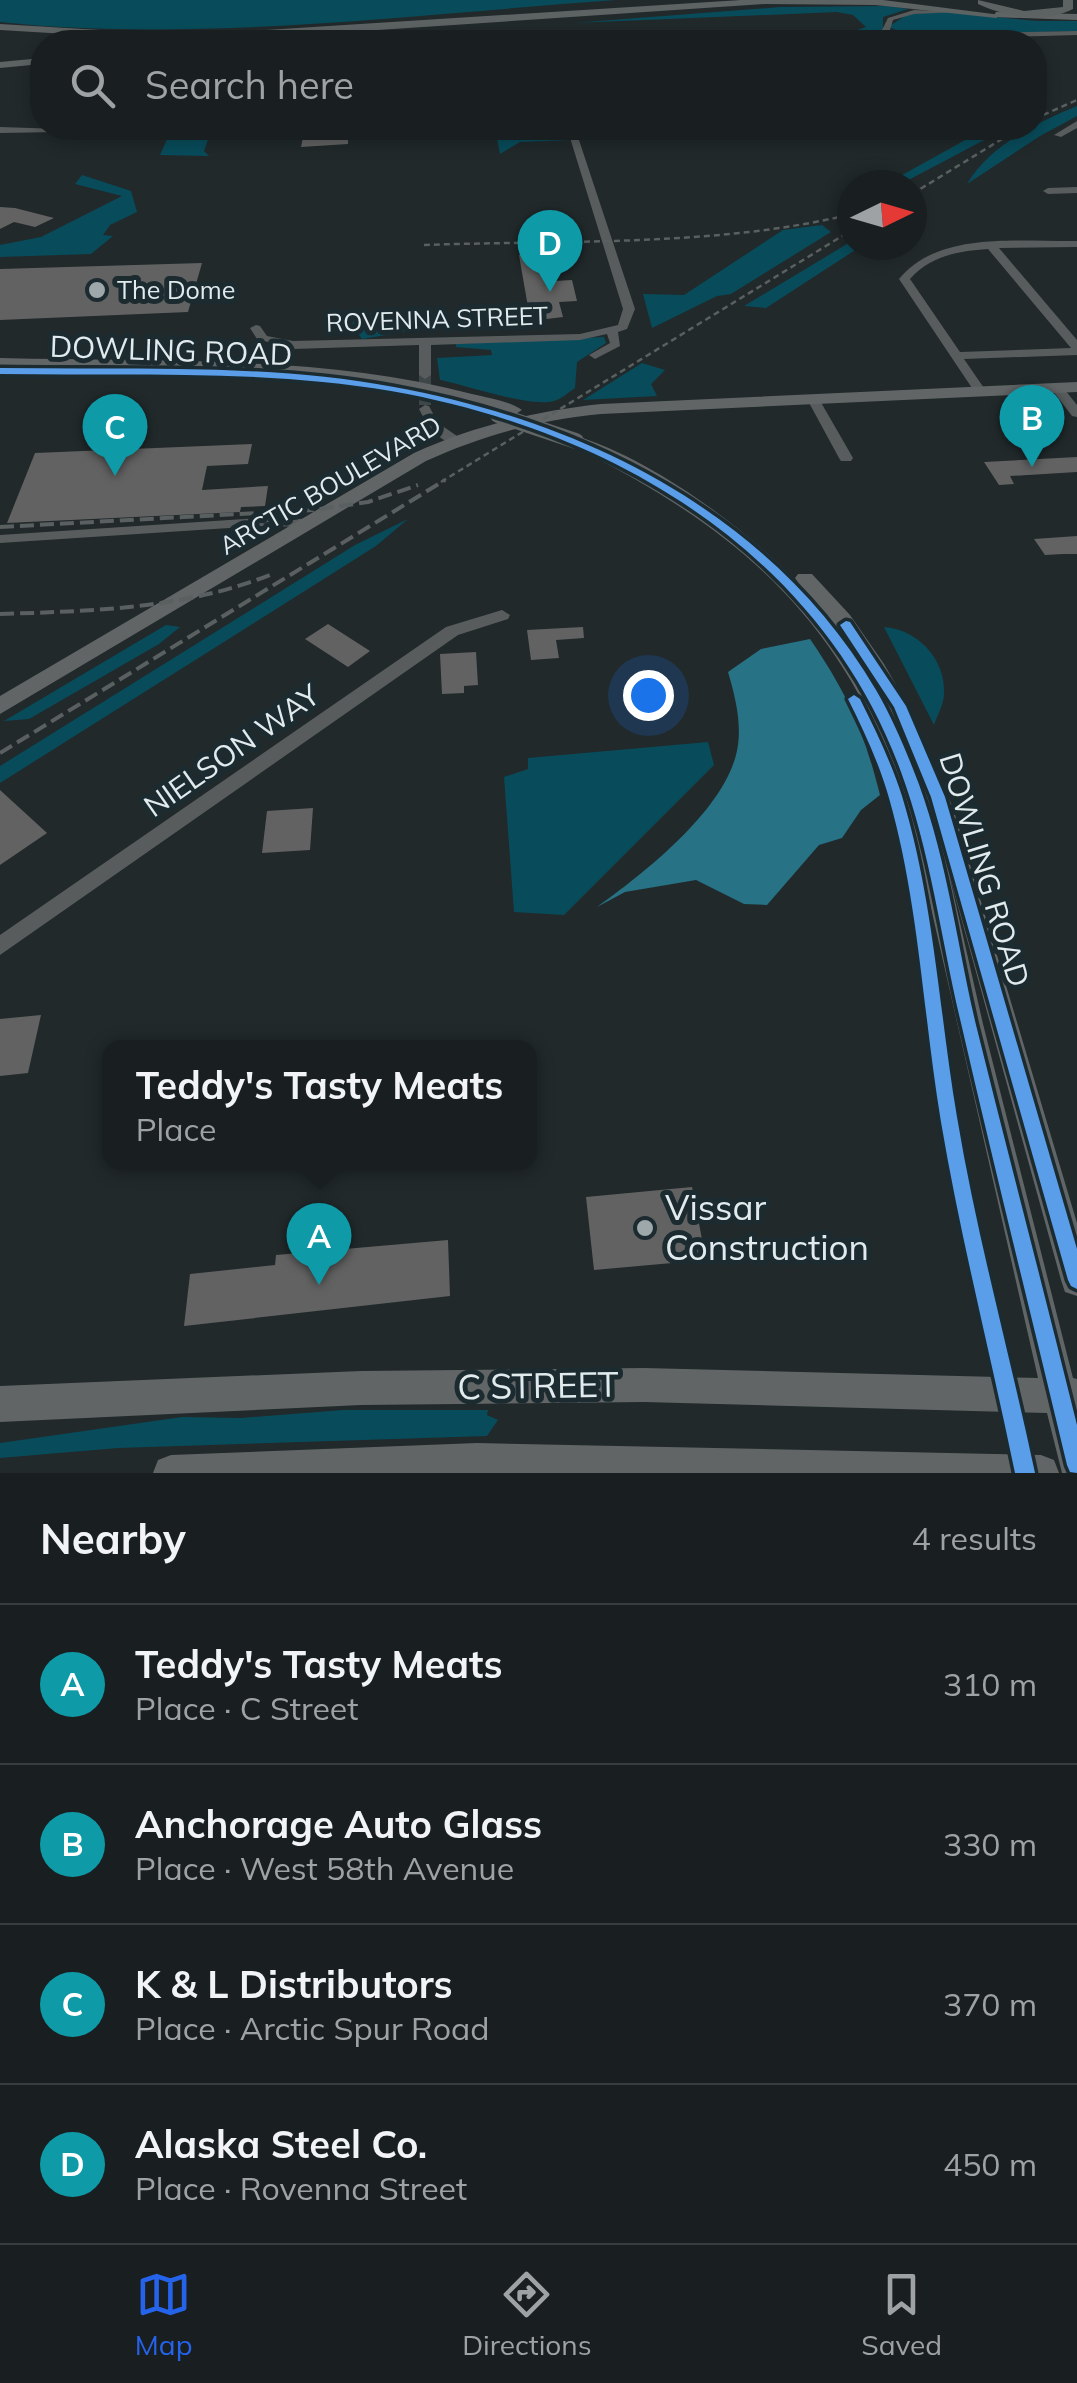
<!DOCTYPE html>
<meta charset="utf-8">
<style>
:root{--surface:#191f20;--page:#222729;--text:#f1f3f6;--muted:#9fa2a5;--line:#373d3e;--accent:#2563eb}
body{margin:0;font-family:Mulish,sans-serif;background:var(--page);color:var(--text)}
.compass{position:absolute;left:837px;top:170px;width:90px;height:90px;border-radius:50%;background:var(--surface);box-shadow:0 5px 15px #0003;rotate:85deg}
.you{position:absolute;left:648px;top:695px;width:35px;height:35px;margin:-25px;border:8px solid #fff;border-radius:50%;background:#1a73e8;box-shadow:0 0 0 15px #1a73e833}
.badge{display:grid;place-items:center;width:65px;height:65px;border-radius:50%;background:var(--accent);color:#fff;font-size:32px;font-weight:700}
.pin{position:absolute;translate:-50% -82px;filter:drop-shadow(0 2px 5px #0008)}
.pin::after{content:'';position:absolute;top:52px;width:35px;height:30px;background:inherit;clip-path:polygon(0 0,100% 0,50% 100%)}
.popup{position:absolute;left:102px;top:1040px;width:435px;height:130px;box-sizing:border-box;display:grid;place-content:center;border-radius:20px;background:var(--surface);filter:drop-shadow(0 2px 8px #0005);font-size:32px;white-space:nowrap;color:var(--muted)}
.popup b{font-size:38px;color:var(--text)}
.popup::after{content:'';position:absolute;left:50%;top:100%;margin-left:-20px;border:20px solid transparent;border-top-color:var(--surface)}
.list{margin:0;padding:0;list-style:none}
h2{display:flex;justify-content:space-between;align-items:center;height:130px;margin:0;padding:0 40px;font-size:42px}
h2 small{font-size:32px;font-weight:400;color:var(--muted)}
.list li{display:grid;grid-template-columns:65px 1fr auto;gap:30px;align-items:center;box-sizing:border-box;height:160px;padding:0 40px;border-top:2px solid var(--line)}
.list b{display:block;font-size:38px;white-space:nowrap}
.list p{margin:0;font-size:32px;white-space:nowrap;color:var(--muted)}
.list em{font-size:32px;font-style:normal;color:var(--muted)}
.icon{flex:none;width:55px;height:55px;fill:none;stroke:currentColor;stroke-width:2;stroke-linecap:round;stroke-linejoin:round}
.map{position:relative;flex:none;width:1077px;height:1473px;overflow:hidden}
.search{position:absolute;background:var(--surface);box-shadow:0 5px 15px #0003;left:30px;right:30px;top:30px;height:110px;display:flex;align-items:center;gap:25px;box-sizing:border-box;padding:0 35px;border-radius:40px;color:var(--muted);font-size:38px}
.sheet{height:770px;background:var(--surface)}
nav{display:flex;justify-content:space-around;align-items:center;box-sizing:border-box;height:140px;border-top:2px solid var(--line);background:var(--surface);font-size:28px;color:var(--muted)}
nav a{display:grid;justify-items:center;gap:5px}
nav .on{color:var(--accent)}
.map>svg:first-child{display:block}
.green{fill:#084c5b}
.water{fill:#277285}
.building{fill:#626262}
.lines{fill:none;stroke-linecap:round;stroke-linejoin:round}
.minor-tunnel{stroke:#3e4648;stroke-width:12;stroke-dasharray:12 6;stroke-linecap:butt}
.minor{fill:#585c5d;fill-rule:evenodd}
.major{fill:#616566;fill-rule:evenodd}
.highway{fill:#5d6263;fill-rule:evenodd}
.rail-far1{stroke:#5a5f60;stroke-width:2.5;stroke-dasharray:6 4;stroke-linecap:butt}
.rail{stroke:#5a5f60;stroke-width:4;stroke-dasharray:14 6;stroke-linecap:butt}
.major-bridge{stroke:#616566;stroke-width:16}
.cycleway-casing{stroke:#1c2b30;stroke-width:7}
.cycleway{fill:#5a9eea;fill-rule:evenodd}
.poi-dot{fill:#9ea7aa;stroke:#1c2b30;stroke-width:4}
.labels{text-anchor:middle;stroke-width:10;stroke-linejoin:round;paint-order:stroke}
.far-poi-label{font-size:25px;fill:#e1ebee;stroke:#1c2b30;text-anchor:start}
.far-street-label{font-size:25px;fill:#e1ebee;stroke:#1c2b30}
.street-label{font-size:30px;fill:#e1ebee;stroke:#1c2b30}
.near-poi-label{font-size:35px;fill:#e1ebee;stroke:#1c2b30;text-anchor:start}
.near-street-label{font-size:35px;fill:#e1ebee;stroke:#1c2b30}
</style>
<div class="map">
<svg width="1077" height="1473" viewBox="0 0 1077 1473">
<rect width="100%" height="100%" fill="#21292b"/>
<g class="green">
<path d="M0,0H616C418,14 198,43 0,22Z"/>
<path d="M888,6L908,9L883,17V36H840L866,27L853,15L837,12L573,23L781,7Z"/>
<path d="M945,12L1037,21H1077V31L910,35L888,27L908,14Z"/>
<path d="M1077,106V116L1040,136L967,184C990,145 1036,123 1077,106Z"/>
<path d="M172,128H212L204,151L209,156L160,155Z"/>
<path d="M495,128H568L572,140L520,142L500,154Z"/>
<path d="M987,128H1007L899,185H884Z"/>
<path d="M82,175L131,191L137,212L110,225L103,235L113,236L91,254L0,257V245L41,237L122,196L75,184Z"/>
<path d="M822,225L831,232L731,294L717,296L652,328L643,294L684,295L783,230Z"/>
<path d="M852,241V245H863L766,308L744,306Z"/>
<path d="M356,312L409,317L404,332L362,339L352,325Z"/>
<path d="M604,337L606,343L577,362L575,388C569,392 560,400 554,401C530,408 467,385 440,380L437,358L492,355L491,350L456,347V344Z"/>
<path d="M642,363L665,370L651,384L657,396L583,400Z"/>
<path d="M408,519L376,546L0,783V766L355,545Z"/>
<path d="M166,625L180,627L159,644L29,719L4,721Z"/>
<path d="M884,627C916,629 946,658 944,694C944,704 937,716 934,725Z"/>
<path d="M708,742L714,765L564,915L514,912L504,777L528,769V758Z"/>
<path d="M343,1410H488L487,1415L498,1420L487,1436L118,1448L0,1458V1443L182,1417L240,1418Z"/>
</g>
<path class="water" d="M810,639C847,693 864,731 880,795L861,810L842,838L819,845L767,905L744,904L696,880L625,892L597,907C643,874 721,813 736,755C743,728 736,699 728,672L761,649Z"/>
<g class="building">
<path d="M305,128H435V137L348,139V144L301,147Z"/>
<path d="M0,207L15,208L54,218L35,227L14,222L0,229Z"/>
<path d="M549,254L555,281L572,280L577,301L559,302L563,317L498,325L497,314L529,313L519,255Z"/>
<path d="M202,263L188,312L0,320V269Z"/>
<path d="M252,444L248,464L207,466L202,490L268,486L265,506L241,507L240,512L7,523L35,453Z"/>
<path d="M1077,457V472L1010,476L1014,484L999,485L984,462Z"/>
<path d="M1077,536V554H1063L1045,555L1034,539Z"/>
<path d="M328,624L370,651L348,667L305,639Z"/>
<path d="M583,627L584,638L556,640L559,658L531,660L527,630Z"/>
<path d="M476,652L478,685L464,686V693L442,694L440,654Z"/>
<path d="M0,790L47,833L0,865Z"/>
<path d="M313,808L310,850L262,853L267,811Z"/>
<path d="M41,1015L28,1073L0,1076V1019Z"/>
<path d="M692,1187L706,1260L594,1270L586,1197Z"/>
<path d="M448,1240L450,1296L184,1326L190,1274L275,1265L276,1255Z"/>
</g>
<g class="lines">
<path class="minor-tunnel" d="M425,375V409"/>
<g class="minor">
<path d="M914,10L959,12L914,14L893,20L890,30L895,35L1077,31V35L900,40L901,42L892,40L717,42L888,36L882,30L888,18Z"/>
<path d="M1077,121V128L1061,137L1054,135Z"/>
<path d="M0,127L62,129L58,132L0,133Z"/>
<path d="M567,128H575L635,309L627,329L618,332L620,346L595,359L589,355L610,343L607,334L580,340L431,345V375L425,379L419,375V345L293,349L257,339L250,328L256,325L260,326L267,336L293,341L580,334L618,325L623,309Z"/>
<path d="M1077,187V193L1048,194L1043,191L1048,188Z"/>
<path d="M1077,241V247L999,248L1077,340V355L964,359L986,391L976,394L899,279C939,230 1020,242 1077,241ZM988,249L1071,348L960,352L910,279C930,256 958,251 988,249Z"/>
<path d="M1053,385H1061L1077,405V417L1072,416L1053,391Z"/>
<path d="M813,395L819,399L853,458L851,461H841L839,458L807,399Z"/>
<path d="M425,405L429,406L438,423L460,438V444C440,445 427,425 419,409Z"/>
<path d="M260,518L309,519L316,523L309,527L260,526L0,543V535Z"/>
<path d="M502,610L510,615L508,619L458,635L0,955V935L446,627Z"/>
</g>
<g class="major">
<path d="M996,12L1077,14V20L993,17Z"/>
<path d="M0,358C157,362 319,354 472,394C488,398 510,401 522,410L514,415C472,404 431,393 388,387C260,367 129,370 0,368Z"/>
<path d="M1077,382V392L601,414C539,420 483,435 426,461L0,714V696L414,453C474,426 535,411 601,404Z"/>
<path d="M576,436C650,458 746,528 799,584L795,578L798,574H812L850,615L884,664L911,711L953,808L1077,1223V1296L1065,1292L1061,1280L949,874L983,1024L1073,1378L1077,1379V1473H1062L1047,1413L644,1402L361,1405L0,1422V1386L361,1371L644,1368L1038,1378L913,829C857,633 750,533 570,445V437Z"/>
<path d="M477,1443L1041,1455L1054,1460L1059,1473H153L158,1460L171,1455Z"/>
</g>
<g class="highway">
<path d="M741,0H883L1001,15L996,18L875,5L765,4L200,42H77Z"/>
<path d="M978,0L1024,11L1063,7V0H1073V9C1044,24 1006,17 978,4Z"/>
<path d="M0,24L100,30L105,33L100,36L0,30Z"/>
<path d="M42,58V64L0,68V62Z"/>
</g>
<g class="rail-far1">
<path d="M1034,119L1077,100"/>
<path d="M912,194L1020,128"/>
<path d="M424,245C563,240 718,247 852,214"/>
<path d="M441,482L852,230"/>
</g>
<g class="rail">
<path d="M0,527L313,510L368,502L418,485"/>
<path d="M0,614C93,611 183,609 270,575"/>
<path d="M0,753L445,480"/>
</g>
<path class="major-bridge" d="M498,415L576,441"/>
<defs>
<g id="cycleway">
<path d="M0,368C131,370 265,363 394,387C587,422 774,516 876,690C890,714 903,743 913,769C946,850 956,940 976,1025C1009,1158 1044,1291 1077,1425V1473L1070,1472L1067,1465C1032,1318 995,1171 961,1023C941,940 931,853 901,772C821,553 613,430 391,391C262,369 130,376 0,374Z"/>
<path d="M846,621L850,622L906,706L945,797L1077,1249V1289L1071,1286L1068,1280L931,797L894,707L840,625Z"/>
<path d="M854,695L860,699C876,731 891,762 902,796C934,901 939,1011 957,1117C977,1237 1010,1355 1035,1473H1015C991,1356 961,1240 941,1122C923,1014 919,903 889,798C879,763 864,731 848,699Z"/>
</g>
</defs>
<use href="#cycleway" class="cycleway-casing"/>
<use href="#cycleway" class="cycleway"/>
</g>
<g class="poi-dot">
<circle cx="97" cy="290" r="10"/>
<circle cx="645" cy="1228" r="10"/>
</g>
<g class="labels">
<g class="far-poi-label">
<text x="117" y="299">The Dome</text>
</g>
<g class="far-street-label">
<text transform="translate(437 319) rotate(-2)" y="9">ROVENNA STREET</text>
<text transform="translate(330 485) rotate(-30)" y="9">ARCTIC BOULEVARD</text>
</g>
<g class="street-label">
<text transform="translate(171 351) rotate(2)" y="10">DOWLING ROAD</text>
<text transform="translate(232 751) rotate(-35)" y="10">NIELSON WAY</text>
<text transform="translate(984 870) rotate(73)" y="10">DOWLING ROAD</text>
</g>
<g class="near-poi-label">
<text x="665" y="1220">Vissar<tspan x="665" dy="40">Construction</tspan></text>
</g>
<g class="near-street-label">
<text transform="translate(538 1386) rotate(-1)" y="12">C STREET</text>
</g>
</g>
</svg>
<svg class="compass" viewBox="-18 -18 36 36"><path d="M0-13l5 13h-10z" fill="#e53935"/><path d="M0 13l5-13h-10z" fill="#9fa2a5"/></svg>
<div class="you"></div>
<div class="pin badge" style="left:319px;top:1285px;background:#0f9aa8">A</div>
<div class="popup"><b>Teddy's Tasty Meats</b>Place</div>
<div class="pin badge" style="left:1032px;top:467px;background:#0f9aa8">B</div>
<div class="pin badge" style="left:115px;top:476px;background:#0f9aa8">C</div>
<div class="pin badge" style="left:550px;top:292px;background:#0f9aa8">D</div>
<div class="search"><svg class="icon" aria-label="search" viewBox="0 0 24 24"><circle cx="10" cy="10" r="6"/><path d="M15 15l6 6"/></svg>Search here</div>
</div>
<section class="sheet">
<h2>Nearby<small>4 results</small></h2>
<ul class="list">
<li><span class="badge" style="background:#0f9aa8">A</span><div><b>Teddy's Tasty Meats</b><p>Place · C Street</p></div><em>310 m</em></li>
<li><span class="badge" style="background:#0f9aa8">B</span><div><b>Anchorage Auto Glass</b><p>Place · West 58th Avenue</p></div><em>330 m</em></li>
<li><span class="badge" style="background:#0f9aa8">C</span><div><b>K &amp; L Distributors</b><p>Place · Arctic Spur Road</p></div><em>370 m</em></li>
<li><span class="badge" style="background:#0f9aa8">D</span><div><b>Alaska Steel Co.</b><p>Place · Rovenna Street</p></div><em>450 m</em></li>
</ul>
</section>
<nav>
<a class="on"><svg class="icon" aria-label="map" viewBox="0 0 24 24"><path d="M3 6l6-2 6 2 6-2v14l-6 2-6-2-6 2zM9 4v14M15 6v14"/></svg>Map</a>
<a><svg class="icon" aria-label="directions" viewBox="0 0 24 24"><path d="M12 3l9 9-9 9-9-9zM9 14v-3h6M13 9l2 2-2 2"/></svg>Directions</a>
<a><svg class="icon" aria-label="saved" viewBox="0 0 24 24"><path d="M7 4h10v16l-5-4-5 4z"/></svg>Saved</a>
</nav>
